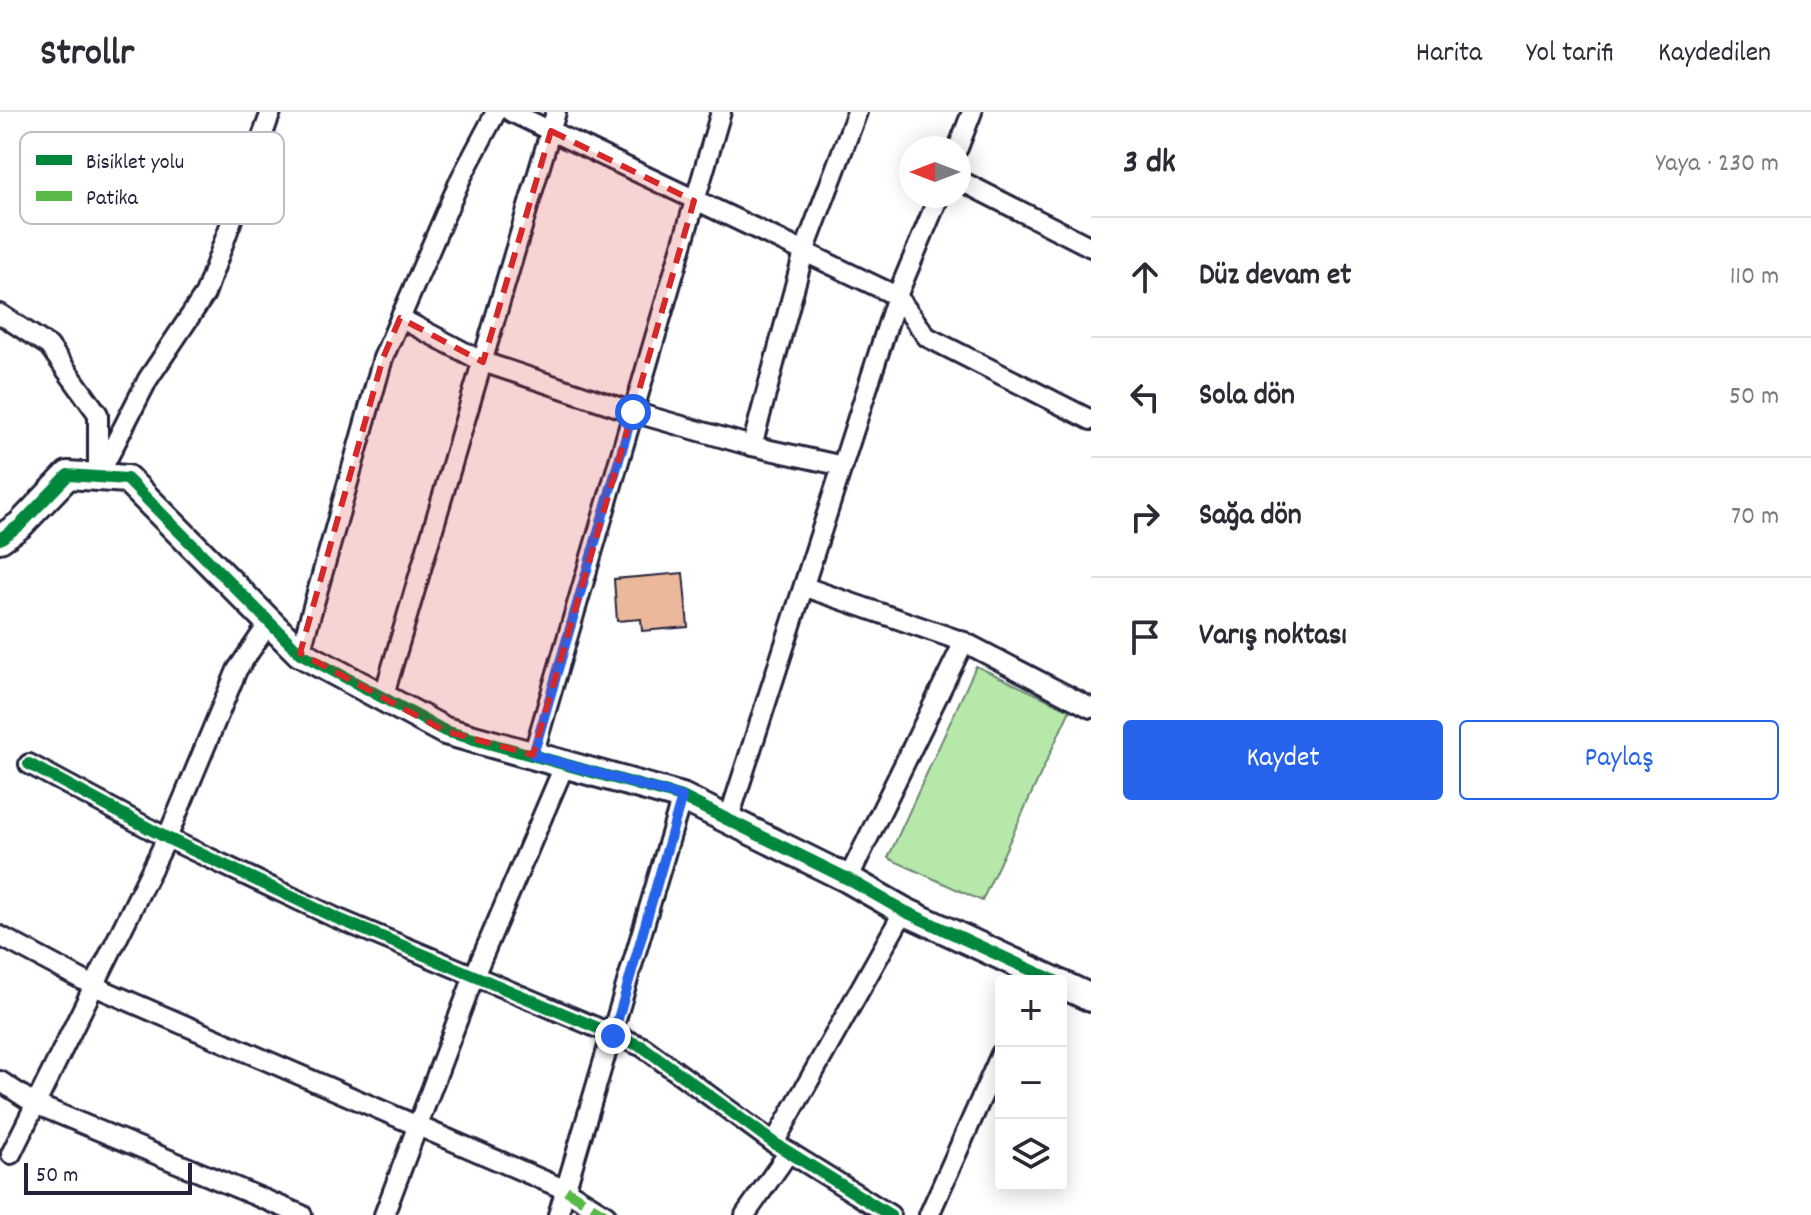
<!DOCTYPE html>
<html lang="tr">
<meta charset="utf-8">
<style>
:root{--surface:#fff;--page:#f7f7f7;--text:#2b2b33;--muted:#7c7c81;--line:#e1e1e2;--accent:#2563eb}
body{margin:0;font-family:Dekko,sans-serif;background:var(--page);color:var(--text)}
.controls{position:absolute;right:24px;bottom:24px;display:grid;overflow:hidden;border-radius:8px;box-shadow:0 4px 20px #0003}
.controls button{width:72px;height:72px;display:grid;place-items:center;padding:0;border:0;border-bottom:2px solid var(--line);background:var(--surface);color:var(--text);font:40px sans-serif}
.compass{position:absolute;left:899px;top:24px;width:72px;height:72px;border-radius:50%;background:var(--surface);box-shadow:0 4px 20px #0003;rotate:270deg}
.scale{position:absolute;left:24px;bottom:20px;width:168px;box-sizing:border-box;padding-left:8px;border:4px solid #22223b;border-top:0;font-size:22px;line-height:28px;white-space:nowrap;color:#22223b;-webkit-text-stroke:6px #fff;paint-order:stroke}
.stop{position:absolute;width:24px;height:24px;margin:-18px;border:6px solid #2563eb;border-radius:50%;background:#fff}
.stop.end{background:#2563eb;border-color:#fff;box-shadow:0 2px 8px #0008}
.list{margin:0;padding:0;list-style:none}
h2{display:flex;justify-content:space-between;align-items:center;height:104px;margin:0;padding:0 32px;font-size:34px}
h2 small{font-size:26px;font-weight:400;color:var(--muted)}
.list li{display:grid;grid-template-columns:52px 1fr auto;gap:24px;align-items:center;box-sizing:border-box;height:120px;padding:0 32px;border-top:2px solid var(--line)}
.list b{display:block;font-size:30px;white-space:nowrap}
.list em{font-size:26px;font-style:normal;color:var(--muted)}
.actions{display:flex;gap:16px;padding:24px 32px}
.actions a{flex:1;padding:18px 0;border:2px solid var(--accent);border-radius:8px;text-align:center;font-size:28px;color:var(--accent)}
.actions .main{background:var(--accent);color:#fff}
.icon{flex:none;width:44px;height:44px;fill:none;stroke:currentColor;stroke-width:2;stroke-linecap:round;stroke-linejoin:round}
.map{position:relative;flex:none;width:1091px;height:1103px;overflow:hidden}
header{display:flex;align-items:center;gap:48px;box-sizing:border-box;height:112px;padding:0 40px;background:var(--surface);border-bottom:2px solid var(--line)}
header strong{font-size:38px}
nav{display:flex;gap:44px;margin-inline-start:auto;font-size:28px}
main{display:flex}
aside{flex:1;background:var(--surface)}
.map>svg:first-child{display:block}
.green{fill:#b6e9a9;stroke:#6c8672;stroke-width:2}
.building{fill:#ebb89c;stroke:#22223b;stroke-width:2}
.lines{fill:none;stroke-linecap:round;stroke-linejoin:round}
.street-casing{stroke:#22223b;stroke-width:24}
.secondary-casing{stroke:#22223b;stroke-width:32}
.street{stroke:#fff;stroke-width:18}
.secondary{stroke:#fff;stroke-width:26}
.quiet{stroke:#58b947;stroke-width:10;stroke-dasharray:20 10;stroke-linecap:butt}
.cycleway-casing{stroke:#fff;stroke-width:17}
.cycleway{stroke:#00873e;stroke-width:12}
.route{stroke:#2563eb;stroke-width:10}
.marked{fill:#d62828;fill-opacity:0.2;stroke:#d62828;stroke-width:6;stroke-dasharray:16 10;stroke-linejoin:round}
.key{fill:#fff;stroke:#bdbdc4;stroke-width:2}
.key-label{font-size:22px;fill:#22223b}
</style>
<header>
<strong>Strollr</strong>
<nav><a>Harita</a><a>Yol tarifi</a><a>Kaydedilen</a></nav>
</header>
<main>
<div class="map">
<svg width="1091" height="1103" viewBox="0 0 1091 1103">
<rect width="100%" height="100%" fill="#fff"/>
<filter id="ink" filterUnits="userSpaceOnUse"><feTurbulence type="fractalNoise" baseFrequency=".0125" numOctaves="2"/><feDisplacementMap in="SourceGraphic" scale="16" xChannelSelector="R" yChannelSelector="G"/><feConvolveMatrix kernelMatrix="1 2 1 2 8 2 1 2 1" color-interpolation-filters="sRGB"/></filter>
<g filter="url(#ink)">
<path class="green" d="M976,554L1070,598L982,789L888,746Z"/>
<path class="building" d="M683,461L688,515L642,519L641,507L617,509L614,467Z"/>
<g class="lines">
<defs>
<g id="street">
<path d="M511,0L897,184L927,225L1091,308"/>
<path d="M958,36L972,0"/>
<path d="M959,68L1091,135"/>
<path d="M0,202L49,234L98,302V358"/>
<path d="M400,206L483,250L633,300L752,334L843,354"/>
<path d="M752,334L804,140L857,0"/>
<path d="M98,365L148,267L205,182L271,0"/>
<path d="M805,475L964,530L1091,596"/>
<path d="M300,541L383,246L461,66L496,0"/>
<path d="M383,586L556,0"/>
<path d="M533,643L721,0"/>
<path d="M29,652L167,726L334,805L643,935L774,1031L890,1103"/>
<path d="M728,709L897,184L939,84"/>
<path d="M848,767L964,530"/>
<path d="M0,824L94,874L566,1078L606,1103"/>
<path d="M0,969L35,992L302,1103"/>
<path d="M774,1031L904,799"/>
<path d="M11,1042L167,726L237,558L269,511"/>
<path d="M384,1103L474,864L565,652"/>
<path d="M558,1103L682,685"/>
<path d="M745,1103L789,1040"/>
<path d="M929,1103L1001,942"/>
</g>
<g id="secondary">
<path d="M0,427L20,413L68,363L127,367L300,541L445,619L682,685L848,767L904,799L1055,869"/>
<path d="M1061,872L1091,886"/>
</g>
</defs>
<use href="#street" class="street-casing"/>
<use href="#secondary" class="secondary-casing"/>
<use href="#street" class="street"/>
<use href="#secondary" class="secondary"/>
<path class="quiet" d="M566,1078L606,1103"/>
<defs>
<g id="cycleway">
<path d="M0,427L20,413L68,363L127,367L300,541L445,619L682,685L848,767L904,799L1055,869"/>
<path d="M29,652L167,726L334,805L643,935L774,1031L890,1103"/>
</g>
</defs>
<use href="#cycleway" class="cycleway-casing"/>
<use href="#cycleway" class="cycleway"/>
</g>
</g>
<g class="lines" filter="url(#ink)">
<path class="route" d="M613,924L682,685L533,643L633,300"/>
</g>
<path class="marked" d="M551,19L694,89L533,643L445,619L300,541L383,246L400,206L483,250Z"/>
<rect x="20" y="20" width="264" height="92" rx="12" class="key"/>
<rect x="36" y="43" width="36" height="10" fill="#00873e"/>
<rect x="36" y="79" width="36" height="10" fill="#58b947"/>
<g class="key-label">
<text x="86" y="56">Bisiklet yolu</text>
<text x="86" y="92">Patika</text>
</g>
</svg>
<div class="controls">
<button>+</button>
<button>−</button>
<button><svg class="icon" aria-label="layers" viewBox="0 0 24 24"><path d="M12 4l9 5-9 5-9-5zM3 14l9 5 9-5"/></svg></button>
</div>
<svg class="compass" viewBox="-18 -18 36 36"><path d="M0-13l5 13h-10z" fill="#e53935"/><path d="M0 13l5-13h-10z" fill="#7c7c81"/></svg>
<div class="scale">50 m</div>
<div class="stop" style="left:633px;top:300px"></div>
<div class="stop end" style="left:613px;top:924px"></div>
</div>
<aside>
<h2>3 dk<small>Yaya · 230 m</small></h2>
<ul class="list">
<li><svg class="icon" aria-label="ahead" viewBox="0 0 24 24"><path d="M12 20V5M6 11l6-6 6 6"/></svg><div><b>Düz devam et</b></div><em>110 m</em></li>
<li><svg class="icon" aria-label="left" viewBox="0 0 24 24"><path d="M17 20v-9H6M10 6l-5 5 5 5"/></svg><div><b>Sola dön</b></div><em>50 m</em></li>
<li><svg class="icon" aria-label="right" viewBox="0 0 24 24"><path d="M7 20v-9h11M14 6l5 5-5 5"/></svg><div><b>Sağa dön</b></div><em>70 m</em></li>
<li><svg class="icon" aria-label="arrive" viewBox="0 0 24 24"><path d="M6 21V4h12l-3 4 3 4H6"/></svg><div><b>Varış noktası</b></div></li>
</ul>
<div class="actions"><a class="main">Kaydet</a><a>Paylaş</a></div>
</aside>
</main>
